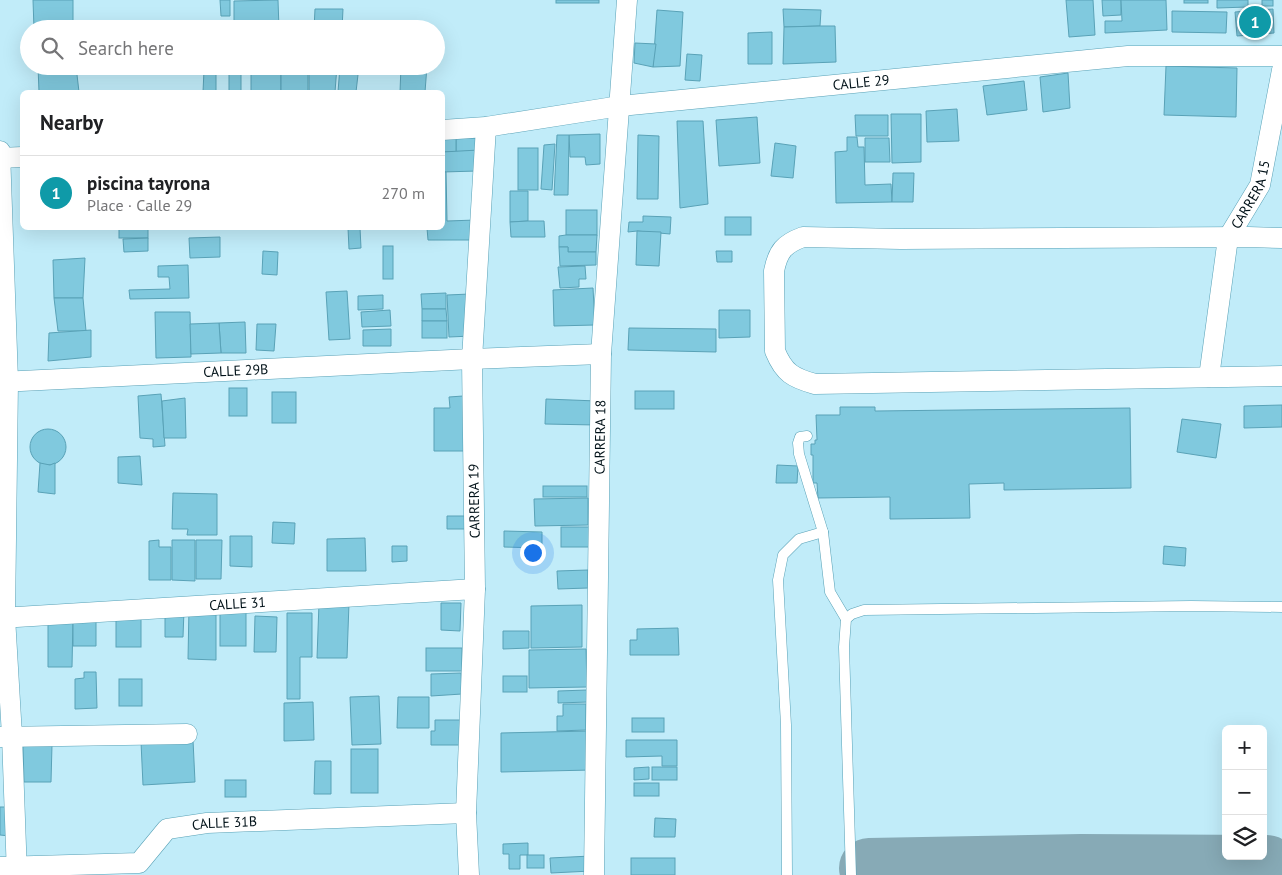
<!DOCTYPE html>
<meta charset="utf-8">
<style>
:root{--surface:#fff;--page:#f2f2f2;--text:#202124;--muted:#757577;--line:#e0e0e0;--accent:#d14a16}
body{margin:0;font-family:"PT Sans",sans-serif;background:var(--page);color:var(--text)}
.controls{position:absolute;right:15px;bottom:15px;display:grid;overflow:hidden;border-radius:8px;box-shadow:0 5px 20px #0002}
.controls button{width:45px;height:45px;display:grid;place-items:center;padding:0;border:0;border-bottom:1px solid var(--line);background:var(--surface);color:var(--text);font:25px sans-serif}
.you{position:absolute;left:532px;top:552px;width:18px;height:18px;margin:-12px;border:4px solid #fff;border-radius:50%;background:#1a73e8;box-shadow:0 0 0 8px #1a73e833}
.badge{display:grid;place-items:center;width:32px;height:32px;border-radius:50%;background:var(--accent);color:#fff;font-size:16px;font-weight:700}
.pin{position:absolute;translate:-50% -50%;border:2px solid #fff;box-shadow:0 1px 5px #0006}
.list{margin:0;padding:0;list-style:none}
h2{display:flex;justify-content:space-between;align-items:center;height:65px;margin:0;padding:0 20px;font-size:21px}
h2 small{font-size:16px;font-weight:400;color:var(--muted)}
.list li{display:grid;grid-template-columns:32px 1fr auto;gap:15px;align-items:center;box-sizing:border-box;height:75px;padding:0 20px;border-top:1px solid var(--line)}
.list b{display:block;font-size:19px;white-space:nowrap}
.list p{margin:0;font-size:16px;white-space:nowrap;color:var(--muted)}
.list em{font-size:16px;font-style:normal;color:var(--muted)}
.icon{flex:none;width:28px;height:28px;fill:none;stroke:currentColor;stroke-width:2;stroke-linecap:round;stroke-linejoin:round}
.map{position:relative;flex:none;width:1282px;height:875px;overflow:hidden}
.search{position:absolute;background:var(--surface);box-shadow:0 5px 20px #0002;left:20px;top:20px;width:425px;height:55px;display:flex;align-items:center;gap:12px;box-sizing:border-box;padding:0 18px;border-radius:28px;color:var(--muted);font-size:19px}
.panel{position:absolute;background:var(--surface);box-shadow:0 5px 20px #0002;left:20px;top:90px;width:425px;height:140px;border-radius:8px}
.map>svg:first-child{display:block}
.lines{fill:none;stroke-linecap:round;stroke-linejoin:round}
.taxiway{stroke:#87aab6;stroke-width:60}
.building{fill:#80c9de;stroke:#59a2b7}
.lane-casing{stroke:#58a1b6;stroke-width:11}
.street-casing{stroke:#58a1b6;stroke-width:21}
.lane{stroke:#fff;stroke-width:10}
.street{stroke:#fff;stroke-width:20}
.labels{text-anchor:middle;stroke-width:5;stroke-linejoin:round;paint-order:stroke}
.street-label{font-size:14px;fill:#001118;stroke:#fff}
</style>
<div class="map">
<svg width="1282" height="875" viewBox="0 0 1282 875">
<rect width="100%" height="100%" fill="#c1ecf9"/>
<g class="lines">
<path class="taxiway" d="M869,868L1081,864L1267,865"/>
</g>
<g class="building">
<path d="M33,0H73V29H34Z"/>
<path d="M220,0H230V16H221Z"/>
<path d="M278,0L279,29H234V1Z"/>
<rect x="556" y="0" width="43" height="3"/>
<path d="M1066,0H1093L1095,35L1069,37Z"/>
<path d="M1102,0H1121V15L1103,16Z"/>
<path d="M1121,0H1166L1167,30L1105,33V21H1122Z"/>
<rect x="1184" y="0" width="24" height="3"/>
<path d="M1217,0H1248V7L1217,8Z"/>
<rect x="1262" y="0" width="11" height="6"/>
<path d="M315,9H343L342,29H314Z"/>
<path d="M783,9L821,10L820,26L784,27Z"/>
<path d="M1273,9L1274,33L1237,36L1235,12Z"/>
<path d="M657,10L683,12L680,66L653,67Z"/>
<path d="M1172,11L1227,12L1226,33L1172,32Z"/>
<path d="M820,26H835L836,62L783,64L784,27Z"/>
<path d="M772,32V64H748V33Z"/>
<path d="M635,43L656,44L653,67L634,63Z"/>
<path d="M687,54L702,55L700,81L685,80Z"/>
<path d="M38,66H76L79,92H39Z"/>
<rect x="229" y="66" width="12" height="26"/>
<rect x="251" y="66" width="30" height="26"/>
<rect x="281" y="66" width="27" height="26"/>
<path d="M309,66H337L335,92H309Z"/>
<path d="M340,66H359L356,92H338Z"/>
<path d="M401,66H427L425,92H400Z"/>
<path d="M1166,66L1237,68L1236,117L1164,115Z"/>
<path d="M204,70H216V92H203Z"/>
<path d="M1068,73L1070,108L1043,112L1040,77Z"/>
<path d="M1024,81L1027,110L987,115L983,86Z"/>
<path d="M957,109L959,141L927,142L926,111Z"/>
<path d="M891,114H921V162L892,163Z"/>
<path d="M855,115H888V136H856Z"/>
<path d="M757,117L760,163L719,166L716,120Z"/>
<path d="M677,121H703L708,204L680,208Z"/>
<path d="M600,134V164L586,165L585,157H570L569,135Z"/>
<path d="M557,135H569L568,195H554Z"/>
<path d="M638,135L659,136L658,199H637Z"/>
<path d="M847,137H857L858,147H864L865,185L891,184L892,202L836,203L835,152L847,151Z"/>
<path d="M456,138H479V150L456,152Z"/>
<path d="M456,138V152H442V140Z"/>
<path d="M865,138H889L890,162H865Z"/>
<path d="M775,143L796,146L793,178L771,176Z"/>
<path d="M555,144L552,190L541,189L544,145Z"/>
<rect x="518" y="148" width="20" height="42"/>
<path d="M479,150L478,171L442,172V152Z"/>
<path d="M442,172H446L447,221L476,220V240H428L427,228H442Z"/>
<path d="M893,173H914L913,202H892Z"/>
<path d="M510,191H528V221L510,222Z"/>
<rect x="566" y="210" width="31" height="25"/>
<path d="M643,216L671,217L670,234L637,231L628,232L629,222H643Z"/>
<rect x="725" y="217" width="26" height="18"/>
<path d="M528,221H544L545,237H511L510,222Z"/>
<rect x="119" y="228" width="29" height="10"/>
<path d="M348,228H360L361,248L349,249Z"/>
<path d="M637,231L661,232L659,266L636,265Z"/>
<path d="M566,235H597L596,252H568V247H559V236Z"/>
<path d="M220,237V257L190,258L189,238Z"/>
<path d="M148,238V251L124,252L123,239Z"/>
<rect x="383" y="246" width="10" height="33"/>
<path d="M559,247H568V252H596V265L560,266Z"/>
<path d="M263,251L278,252L277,275L262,274Z"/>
<path d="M716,251H732V262H717Z"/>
<path d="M85,258L83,298H54L53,260Z"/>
<path d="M188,265L189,298L130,299L129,290L170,289L169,277H158V266Z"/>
<path d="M585,266L586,279H579V287L560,288L558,267Z"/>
<path d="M593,288L595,325L554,326L553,290Z"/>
<path d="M347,291L350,339L329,340L326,292Z"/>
<path d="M446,293V309H422L421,294Z"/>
<path d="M470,294L472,336L449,337L447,295Z"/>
<path d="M383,295V309L358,310V296Z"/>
<path d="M54,298H83L86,331H58Z"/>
<path d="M422,309H446L447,321H422Z"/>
<path d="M390,310L391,326L362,327L361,312Z"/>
<path d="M719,310H750V337L719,338Z"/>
<path d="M155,312H190L191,357L156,358Z"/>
<rect x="422" y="321" width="25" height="17"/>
<path d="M245,322L246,353H221L219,323Z"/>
<path d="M219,323L221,353L191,354L190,324Z"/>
<path d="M257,324H276L274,351L256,350Z"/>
<path d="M629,328L716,329V352L628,350Z"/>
<path d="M391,329V346H363V330Z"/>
<path d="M91,330V357L48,361L49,333Z"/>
<rect x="229" y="388" width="18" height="28"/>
<rect x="635" y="391" width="39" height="18"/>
<rect x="272" y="392" width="24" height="31"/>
<path d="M161,394L165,446L153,447V439L140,438L138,396Z"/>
<path d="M463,396L464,451H434V408H450L449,397Z"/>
<path d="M185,398L186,438H164L162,401Z"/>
<path d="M546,399L597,401L596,425L545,424Z"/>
<path d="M1282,405V427L1244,428V406Z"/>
<path d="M840,407H875V411L1130,408L1131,488L1004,490V483L969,484L970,518L890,519V497L818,498L817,483H813V455H811V444H815V440H817L816,415H840Z"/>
<path d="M1182,419L1221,424L1216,458L1177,452Z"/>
<circle cx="48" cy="447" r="18"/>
<path d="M140,456L142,485L118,483V457Z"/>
<path d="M40,463L50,465L55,463V494L38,492Z"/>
<path d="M777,465L798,466L797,483H776Z"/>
<rect x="543" y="486" width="44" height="11"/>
<path d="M173,493L217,494V535H187L188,529H172Z"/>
<path d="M588,498V525L535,526L534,499Z"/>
<path d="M447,516H467L468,529H447Z"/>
<path d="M273,522L295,523L294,544L272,543Z"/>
<rect x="561" y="527" width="28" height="20"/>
<path d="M504,531L542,532V548L504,547Z"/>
<path d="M230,536H252V567L230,566Z"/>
<path d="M365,538L366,571H327V539Z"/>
<path d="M159,540V547H171V580H149V541Z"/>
<path d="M172,540H195V581L172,580Z"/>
<path d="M196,540H222L221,579H196Z"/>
<path d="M392,546H407V561L392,562Z"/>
<path d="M1164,546L1186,548L1185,566L1163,564Z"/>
<path d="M588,570V588L558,589L557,571Z"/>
<path d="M319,603H349L347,658H317Z"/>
<path d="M441,603H461L460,631L441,630Z"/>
<path d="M582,605V647L531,648V606Z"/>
<path d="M189,607L216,608V660L188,659Z"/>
<rect x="220" y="608" width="26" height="38"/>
<path d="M165,610H184L183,637H165Z"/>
<path d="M287,613H312V657H300V699H287Z"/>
<rect x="116" y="614" width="25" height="33"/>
<path d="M255,616L277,617L276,652H254Z"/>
<path d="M48,617H73L72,667H48Z"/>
<path d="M73,617L96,619V646H73Z"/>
<path d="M678,628L679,655H630V640H637V629Z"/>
<path d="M503,631H529V648L503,649Z"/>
<rect x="426" y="648" width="36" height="23"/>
<path d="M586,649L587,687L529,688V650Z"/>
<path d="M84,672H96L97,708L75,709V679L84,678Z"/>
<path d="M461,673L462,694L431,696V674Z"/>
<rect x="503" y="676" width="24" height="16"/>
<rect x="119" y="679" width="23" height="27"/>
<path d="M587,690L588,702L558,703V691Z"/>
<path d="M379,696L381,744L352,745L350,697Z"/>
<path d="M398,697H429V728H397Z"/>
<path d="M313,702L314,740L284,741V703Z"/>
<path d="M563,704H586V730L557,731V716H563Z"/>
<rect x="632" y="718" width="32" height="14"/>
<path d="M435,720H463V745H431V731H435Z"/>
<path d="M590,731L592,770L501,772V733Z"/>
<path d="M193,740L195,782L143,785L141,742Z"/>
<path d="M626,740H677V766H662V756L626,757Z"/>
<path d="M52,745L51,782H24L23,746Z"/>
<rect x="351" y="749" width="27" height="44"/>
<path d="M315,761H331V794H314Z"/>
<path d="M649,767V779L634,780V768Z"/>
<rect x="652" y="767" width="25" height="13"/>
<rect x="225" y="780" width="21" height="17"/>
<rect x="634" y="783" width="25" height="13"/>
<path d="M0,807H11L10,836L0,835Z"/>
<path d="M655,818L676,819L675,837H654Z"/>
<path d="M528,843V855H520V869H509V854H503V844Z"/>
<rect x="527" y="855" width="17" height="13"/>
<path d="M591,856V871L551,873L550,858Z"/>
<rect x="631" y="858" width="44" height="17"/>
</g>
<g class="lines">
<defs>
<g id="lane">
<path d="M807,436L800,437L798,443L799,454L823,532L830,592L846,619"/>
<path d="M787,875L786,725L778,580L783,555L799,539L823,532"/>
<path d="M851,875L844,647L846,619L852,614L864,610L1191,606L1282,607"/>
</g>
<g id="street">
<path id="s1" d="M442,130L486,127L620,106L1128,56H1282"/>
<path d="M0,151L8,381L5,617L12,736L17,875"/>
<path d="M0,158L22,157"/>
<path d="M1282,238L1248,237L901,239L803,237C784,244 778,251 774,271L775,351C784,373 793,378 815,384L1282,376"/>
<path id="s2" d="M1209,377L1228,238L1260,185L1282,70"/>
<path id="s3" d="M0,382L472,359L601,354"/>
<path id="s4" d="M0,618L475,589"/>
<path d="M0,737L187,734"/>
<path id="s5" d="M0,867L139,863L167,829L207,823L466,813"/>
<path d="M469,875L466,813L475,589L472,359L486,127"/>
<path id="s6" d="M594,875L601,354L627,0"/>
</g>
</defs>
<use href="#lane" class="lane-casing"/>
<use href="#street" class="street-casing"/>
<use href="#lane" class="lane"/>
<use href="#street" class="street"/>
</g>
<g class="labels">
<g class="street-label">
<text dy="5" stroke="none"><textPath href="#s1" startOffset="422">CALLE 29</textPath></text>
<text dy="5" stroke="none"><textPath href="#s2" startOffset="190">CARRERA 15</textPath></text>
<text dy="5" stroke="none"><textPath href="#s3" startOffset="236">CALLE 29B</textPath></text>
<text dy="5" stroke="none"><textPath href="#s6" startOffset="438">CARRERA 18</textPath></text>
<text transform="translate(474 501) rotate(-91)" y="5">CARRERA 19</text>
<text dy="5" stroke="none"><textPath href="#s4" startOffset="238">CALLE 31</textPath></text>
<text dy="5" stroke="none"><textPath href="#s5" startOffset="241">CALLE 31B</textPath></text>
</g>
</g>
</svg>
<div class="controls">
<button>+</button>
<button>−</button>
<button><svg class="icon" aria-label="layers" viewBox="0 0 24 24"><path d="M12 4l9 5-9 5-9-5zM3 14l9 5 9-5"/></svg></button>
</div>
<div class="you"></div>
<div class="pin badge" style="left:1255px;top:22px;background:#0f9aa8">1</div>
<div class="search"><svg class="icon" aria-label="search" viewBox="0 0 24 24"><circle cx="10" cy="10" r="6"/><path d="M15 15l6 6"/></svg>Search here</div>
<section class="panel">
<h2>Nearby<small></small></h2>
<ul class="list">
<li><span class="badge" style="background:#0f9aa8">1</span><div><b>piscina tayrona</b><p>Place · Calle 29</p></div><em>270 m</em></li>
</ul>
</section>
</div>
